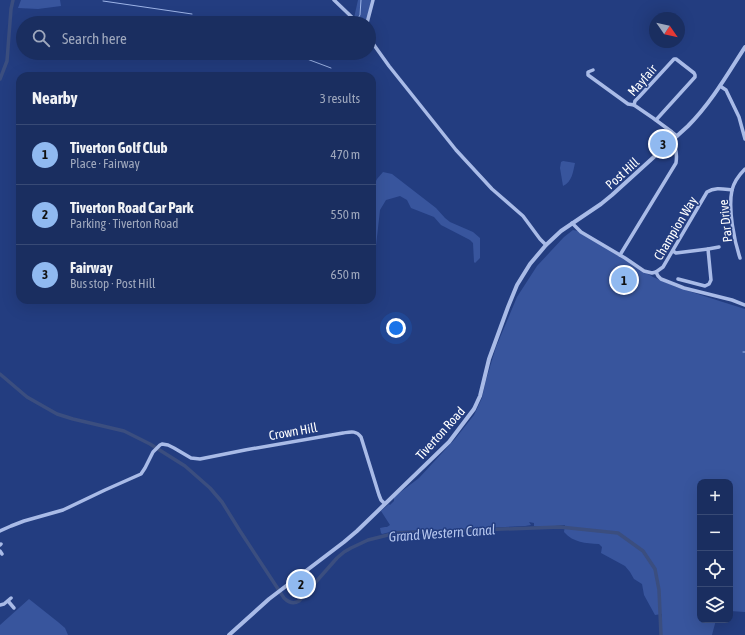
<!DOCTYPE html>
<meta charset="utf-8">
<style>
:root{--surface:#1a2e60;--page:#273a69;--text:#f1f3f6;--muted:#9fa8bd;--line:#384a75;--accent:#90b9f0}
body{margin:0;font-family:"Asap Condensed",sans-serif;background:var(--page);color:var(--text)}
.controls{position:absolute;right:12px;bottom:12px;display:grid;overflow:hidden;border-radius:8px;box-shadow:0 4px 16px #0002}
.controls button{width:36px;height:36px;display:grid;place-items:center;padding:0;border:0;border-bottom:1px solid var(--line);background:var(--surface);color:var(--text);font:20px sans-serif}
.compass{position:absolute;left:649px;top:12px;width:36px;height:36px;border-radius:50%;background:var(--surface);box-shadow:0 4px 16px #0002;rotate:124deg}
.you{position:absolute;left:396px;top:328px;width:14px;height:14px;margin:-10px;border:3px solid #fff;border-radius:50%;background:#1a73e8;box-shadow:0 0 0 6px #1a73e833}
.badge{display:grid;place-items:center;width:26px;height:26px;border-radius:50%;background:var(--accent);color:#111;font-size:13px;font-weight:700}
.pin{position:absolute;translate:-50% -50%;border:2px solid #fff;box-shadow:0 1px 4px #0006}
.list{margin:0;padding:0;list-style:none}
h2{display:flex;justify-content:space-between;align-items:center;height:52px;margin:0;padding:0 16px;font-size:17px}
h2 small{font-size:13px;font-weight:400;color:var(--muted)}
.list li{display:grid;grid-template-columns:26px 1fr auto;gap:12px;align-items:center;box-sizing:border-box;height:60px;padding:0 16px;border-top:1px solid var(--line)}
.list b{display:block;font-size:15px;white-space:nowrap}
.list p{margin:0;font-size:13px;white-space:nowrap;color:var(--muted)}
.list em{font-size:13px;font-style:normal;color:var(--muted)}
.icon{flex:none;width:22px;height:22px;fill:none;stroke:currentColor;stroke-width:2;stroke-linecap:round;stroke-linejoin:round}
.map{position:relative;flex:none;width:745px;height:635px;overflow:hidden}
.search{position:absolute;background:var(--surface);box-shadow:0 4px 16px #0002;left:16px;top:16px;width:360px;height:44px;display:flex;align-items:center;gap:10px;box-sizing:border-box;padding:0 14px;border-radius:22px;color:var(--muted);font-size:15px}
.panel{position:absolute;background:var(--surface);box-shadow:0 4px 16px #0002;left:16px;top:72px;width:360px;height:232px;border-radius:12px}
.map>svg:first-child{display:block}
.green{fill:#38559d}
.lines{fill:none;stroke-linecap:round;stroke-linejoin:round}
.stream{stroke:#9db4e7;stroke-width:1}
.canal{stroke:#3b4e7f;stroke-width:3.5}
.minor{stroke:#a9bbe7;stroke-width:3.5}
.tertiary{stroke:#a9bbe7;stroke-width:4}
.labels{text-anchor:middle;stroke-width:3;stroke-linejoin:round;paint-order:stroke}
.street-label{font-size:13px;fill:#fff;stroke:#233d80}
.water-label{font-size:14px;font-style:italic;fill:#b5c6ee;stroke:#233d80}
</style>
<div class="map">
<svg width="745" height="635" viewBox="0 0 745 635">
<rect width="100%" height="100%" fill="#233d80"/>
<g class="green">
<path d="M21,0H60L61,6L38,9L18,8Z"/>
<path d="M358,0H371L367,19L364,23H359L354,18Z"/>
<path d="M563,161L575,163C573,172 572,182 563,186L560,168L561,162Z"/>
<path d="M383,172L392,174L436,208L445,218L450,222L473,232L480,238V258L475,263L474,262L473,243L470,240L441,225L434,217L411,208L407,200L400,196L386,200L380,210L374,264L372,262L373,187L377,179Z"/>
<path d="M573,230L578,231L653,277L676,287L729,304L745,309V612L730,611V482H700V620H716L712,635H662V614L655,615L644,595L642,584L634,579L630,572L625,566L601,553L602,547L599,544C585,543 574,543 564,532L565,525L545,527L534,526V523L529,522L531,525L525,526L443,530L394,531L382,534L381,533L380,528L385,527H387L390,525L381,511L389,504L390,505L394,501V497L419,478L455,439L474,415L482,398L486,380L496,347L517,297L537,266L564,237Z"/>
<path d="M29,599L58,622L65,628L68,635H0V625Z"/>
</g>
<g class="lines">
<g class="stream">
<path d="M103,1L192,14"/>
<path d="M358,18L360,15L361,0"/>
<path d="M202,19L213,23"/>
<path d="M291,53L331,68"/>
<path d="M743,352H745"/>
</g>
<g class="canal">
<path d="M0,79L7,61L11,9L13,0"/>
<path d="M0,374L27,397L57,414L73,419L124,431L150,444L185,466L210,488L222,502L240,531L284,598C289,603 294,604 299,601L337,558L344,552L351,548L368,540L396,533L560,527L618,533L643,551L655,569L659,590L661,635"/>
</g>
<g class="minor">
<path d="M334,0L358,23"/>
<path d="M367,23L373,0"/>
<path d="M369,38L389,66L456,150L492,189L523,216L540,239L546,245"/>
<path d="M593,70L588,72V75L628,104L634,105L653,118L672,132L677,136"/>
<path d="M720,86L726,90L739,117L745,139"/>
<path d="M634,105L635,101L639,97L674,59H676L694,73L695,75V77L656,120"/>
<path d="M572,223L581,232L625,258L644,271L652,273L656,272L658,276L661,279L684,288L732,300L745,305"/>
<path d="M708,249L719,247"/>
<path d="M673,251L676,253L708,249L711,280L709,284L705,286L678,279"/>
<path d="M620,255L676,163C677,156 676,147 672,141"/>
<path d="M740,258C734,240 728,209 732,190C734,182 739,175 745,169"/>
<path d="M656,272L663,267L707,192C715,187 723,189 732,190"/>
<path d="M0,531L11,526L24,521L63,510L105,490L141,474L145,468L153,452L160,445L162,444L168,445L174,448L191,458L200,459L245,450L343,433C350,432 356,430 361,437L379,495L381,500L384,503"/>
<path d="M0,545L1,544"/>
<path d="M0,551L2,554"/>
<path d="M8,601L14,608"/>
<path d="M0,605L4,604L11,598"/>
</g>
<path class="tertiary" d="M229,635L269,599L344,542L357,531L449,442L474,409L480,396L489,359L508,307L517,285L530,264L546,245L561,231L601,204L612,195L688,126C711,103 727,75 745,47"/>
</g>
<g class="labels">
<g class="street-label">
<text transform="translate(642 80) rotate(-49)" y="5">Mayfair</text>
<text transform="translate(622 173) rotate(-42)" y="5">Post Hill</text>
<text transform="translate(725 221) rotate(-96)" y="5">Par Drive</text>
<text transform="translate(675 228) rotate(-59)" y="5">Champion Way</text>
<text transform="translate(293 431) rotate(-10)" y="5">Crown Hill</text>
<text transform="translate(440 433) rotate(-48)" y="5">Tiverton Road</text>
</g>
<g class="water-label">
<text transform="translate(442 533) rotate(-4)" y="5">Grand Western Canal</text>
</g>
</g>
</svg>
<div class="controls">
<button>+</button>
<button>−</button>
<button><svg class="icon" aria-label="locate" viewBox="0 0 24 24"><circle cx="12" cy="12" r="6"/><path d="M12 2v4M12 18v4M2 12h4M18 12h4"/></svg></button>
<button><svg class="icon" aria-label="layers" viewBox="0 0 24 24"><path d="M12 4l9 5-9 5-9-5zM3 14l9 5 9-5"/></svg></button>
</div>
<svg class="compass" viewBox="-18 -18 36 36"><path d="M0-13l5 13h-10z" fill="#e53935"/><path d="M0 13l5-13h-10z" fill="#9fa8bd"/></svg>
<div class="you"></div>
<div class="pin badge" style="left:624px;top:280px">1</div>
<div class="pin badge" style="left:301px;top:584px">2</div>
<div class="pin badge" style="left:663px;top:144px">3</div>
<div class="search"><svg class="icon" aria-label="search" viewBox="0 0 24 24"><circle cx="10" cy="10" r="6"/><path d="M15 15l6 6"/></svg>Search here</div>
<section class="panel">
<h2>Nearby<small>3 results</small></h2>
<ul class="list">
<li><span class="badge">1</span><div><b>Tiverton Golf Club</b><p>Place · Fairway</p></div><em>470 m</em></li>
<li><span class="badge">2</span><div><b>Tiverton Road Car Park</b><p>Parking · Tiverton Road</p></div><em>550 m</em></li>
<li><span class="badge">3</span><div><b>Fairway</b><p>Bus stop · Post Hill</p></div><em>650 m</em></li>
</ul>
</section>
</div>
